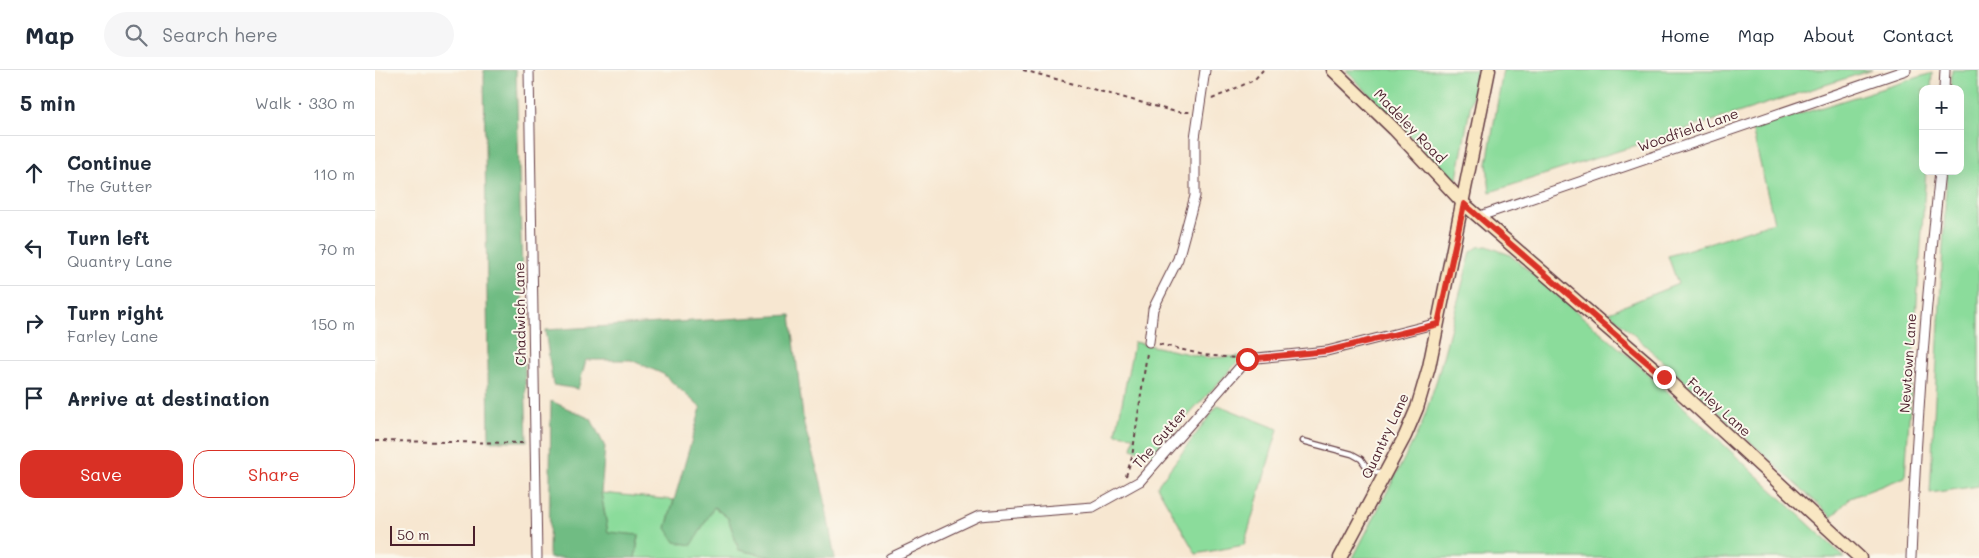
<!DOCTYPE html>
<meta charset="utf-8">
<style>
:root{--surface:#fff;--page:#f6f6f7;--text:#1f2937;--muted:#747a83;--line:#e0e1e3;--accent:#d93025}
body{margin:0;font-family:Mali,sans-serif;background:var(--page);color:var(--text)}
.controls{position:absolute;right:15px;top:15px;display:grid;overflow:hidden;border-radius:10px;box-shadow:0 5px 20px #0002}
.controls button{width:45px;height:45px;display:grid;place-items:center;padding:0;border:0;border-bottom:1px solid var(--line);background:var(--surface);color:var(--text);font:25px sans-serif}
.scale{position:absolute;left:15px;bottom:12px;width:85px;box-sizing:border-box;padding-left:5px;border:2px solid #4a1f2b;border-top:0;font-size:14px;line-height:18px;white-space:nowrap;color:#4a1f2b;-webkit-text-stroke:4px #fbf7ec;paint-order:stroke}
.stop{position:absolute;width:15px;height:15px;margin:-11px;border:4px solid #d93025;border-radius:50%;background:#fff}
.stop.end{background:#d93025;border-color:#fff;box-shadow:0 1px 5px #0008}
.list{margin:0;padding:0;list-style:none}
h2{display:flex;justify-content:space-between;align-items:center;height:65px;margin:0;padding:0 20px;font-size:21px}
h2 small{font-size:16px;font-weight:400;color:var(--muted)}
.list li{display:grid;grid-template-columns:32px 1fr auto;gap:15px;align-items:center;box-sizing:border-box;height:75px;padding:0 20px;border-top:1px solid var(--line)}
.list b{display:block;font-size:19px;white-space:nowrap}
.list p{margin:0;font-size:16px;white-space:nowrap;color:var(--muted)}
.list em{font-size:16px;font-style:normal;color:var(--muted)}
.actions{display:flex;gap:10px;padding:15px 20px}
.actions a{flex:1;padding:11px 0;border:1px solid var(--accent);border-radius:15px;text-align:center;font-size:18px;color:var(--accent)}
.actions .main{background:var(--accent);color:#fff}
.icon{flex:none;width:28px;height:28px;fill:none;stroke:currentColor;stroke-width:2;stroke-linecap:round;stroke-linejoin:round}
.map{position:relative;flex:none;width:1604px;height:488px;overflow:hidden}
header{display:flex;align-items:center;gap:30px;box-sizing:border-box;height:70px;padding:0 25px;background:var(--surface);border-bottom:1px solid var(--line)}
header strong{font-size:24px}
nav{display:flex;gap:28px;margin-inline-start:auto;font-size:18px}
.search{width:350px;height:45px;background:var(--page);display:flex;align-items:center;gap:12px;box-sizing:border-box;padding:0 18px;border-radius:28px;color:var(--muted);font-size:19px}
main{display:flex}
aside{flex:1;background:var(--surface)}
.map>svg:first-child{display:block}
.green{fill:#8bdc9b;stroke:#6a7e63}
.forest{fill:#70bc83;stroke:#5d6e57}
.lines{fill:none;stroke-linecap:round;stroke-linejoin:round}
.lane-casing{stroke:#643d44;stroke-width:7}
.street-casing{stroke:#643d44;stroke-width:11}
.secondary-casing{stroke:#643d44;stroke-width:15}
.path{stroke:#643d44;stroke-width:2;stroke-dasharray:4 4;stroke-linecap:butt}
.lane{stroke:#fff;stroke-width:4.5}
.street{stroke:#fff;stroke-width:9}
.secondary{stroke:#f9e7c3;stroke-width:12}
.route{stroke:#d93025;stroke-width:6}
.labels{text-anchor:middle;stroke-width:4;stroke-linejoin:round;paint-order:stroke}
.street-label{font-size:14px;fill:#4a1f2b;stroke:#fbf7ec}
</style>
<header>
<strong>Map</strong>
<div class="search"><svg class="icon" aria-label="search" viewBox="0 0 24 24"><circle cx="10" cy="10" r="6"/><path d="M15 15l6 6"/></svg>Search here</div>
<nav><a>Home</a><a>Map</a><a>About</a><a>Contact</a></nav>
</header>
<main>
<aside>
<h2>5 min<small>Walk · 330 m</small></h2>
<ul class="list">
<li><svg class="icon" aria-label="ahead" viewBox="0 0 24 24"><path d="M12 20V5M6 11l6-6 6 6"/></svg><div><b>Continue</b><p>The Gutter</p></div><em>110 m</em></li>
<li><svg class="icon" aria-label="left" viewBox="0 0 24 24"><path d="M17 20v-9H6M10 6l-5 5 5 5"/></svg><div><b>Turn left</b><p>Quantry Lane</p></div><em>70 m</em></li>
<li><svg class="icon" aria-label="right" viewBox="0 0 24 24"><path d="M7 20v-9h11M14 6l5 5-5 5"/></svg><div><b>Turn right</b><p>Farley Lane</p></div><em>150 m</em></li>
<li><svg class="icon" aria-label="arrive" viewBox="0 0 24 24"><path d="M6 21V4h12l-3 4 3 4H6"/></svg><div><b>Arrive at destination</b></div></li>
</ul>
<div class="actions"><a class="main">Save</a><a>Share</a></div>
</aside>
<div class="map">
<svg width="1604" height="488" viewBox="0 0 1604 488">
<rect width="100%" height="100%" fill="#fbf7ec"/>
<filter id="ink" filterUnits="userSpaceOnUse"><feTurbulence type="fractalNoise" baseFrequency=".02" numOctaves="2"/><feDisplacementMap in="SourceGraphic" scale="10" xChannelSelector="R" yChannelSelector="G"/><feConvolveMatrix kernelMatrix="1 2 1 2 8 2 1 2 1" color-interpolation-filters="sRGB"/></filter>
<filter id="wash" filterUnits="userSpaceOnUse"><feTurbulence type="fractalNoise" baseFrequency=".0096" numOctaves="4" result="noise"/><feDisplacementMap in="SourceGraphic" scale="20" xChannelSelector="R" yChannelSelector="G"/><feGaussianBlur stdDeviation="1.12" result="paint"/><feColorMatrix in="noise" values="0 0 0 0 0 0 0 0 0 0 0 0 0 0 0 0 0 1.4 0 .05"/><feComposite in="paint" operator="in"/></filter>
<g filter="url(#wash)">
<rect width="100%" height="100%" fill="#f7e7d1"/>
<g class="green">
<path d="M971,0H1102L1081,114Z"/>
<path d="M1128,0H1497L1115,122L1112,94Z"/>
<path d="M1577,0H1604V416L1555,423L1572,101H1585V19H1576Z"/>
<path d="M1557,3L1556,19H1548V101H1551L1530,407L1475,428L1457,447L1234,242L1303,214L1293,186L1399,152L1377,59Z"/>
<path d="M1112,176L1135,185L1257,289L1470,488H978L1047,354L1062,309L1096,182L1103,177Z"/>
<path d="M759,272L832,288L868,286L778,384L757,379L759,366L741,364Z"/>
<path d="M843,335L903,359L869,475L821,484L782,416Z"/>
<path d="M226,423L299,430L291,458L339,437L353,448L364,480L401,488H260L264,465L233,463Z"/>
</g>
<g class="forest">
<path d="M109,0H141L152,371H114Z"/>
<path d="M416,245L429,355L446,412L460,488H401L364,480L353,448L339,437L317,475L300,472L291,458L326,338L288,304L256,290H211L203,319L178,315L170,260Z"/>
<path d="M176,331L216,349L230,377L226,423L233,462L264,465L260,488H174Z"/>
</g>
</g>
<g filter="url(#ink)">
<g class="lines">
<defs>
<path id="lane" d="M928,371L977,384L986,389L993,399L1008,404"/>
<g id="street">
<path d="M154,0L162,488"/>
<path d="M1569,19L1570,0"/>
<path d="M1105,146L1531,0"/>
<path d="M774,272L778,239L803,189L820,126V68L830,0"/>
<path d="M515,488L604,446L718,437L765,411L872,289L952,281L1063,253"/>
<path d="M1536,488C1541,358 1551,230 1565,101"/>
</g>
<g id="secondary">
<path d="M958,0L1019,59L1089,134L1289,307L1485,488"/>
<path d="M965,488L1030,366L1042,338L1054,297L1114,0"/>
</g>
</defs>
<use href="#lane" class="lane-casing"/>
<use href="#street" class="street-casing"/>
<use href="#secondary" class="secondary-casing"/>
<g class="path">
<path d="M648,0L801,42H815"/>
<path d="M837,29L879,10L888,0"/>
<path d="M784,274L829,285L861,288"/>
<path d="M0,371L151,373"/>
<path d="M751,406L757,387L772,283"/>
</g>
<use href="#lane" class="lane"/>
<use href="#street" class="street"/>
<use href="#secondary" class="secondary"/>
</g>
</g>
<g class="lines" filter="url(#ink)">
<path class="route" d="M872,289L952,281L1063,254L1089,134L1289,307"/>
</g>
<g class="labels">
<g class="street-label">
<text transform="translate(1035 56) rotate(46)" y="5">Madeley Road</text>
<text transform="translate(1313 60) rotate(-19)" y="5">Woodfield Lane</text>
<text transform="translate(145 244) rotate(-91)" y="5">Chadwich Lane</text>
<text transform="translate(1533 293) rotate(-86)" y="5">Newtown Lane</text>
<text transform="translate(1344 337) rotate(42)" y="5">Farley Lane</text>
<text transform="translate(1010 366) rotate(-65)" y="5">Quantry Lane</text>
<text transform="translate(785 368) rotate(-49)" y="5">The Gutter</text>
</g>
</g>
</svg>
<div class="controls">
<button>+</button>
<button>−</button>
</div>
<div class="scale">50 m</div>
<div class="stop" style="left:872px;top:289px"></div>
<div class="stop end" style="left:1289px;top:307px"></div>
</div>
</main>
